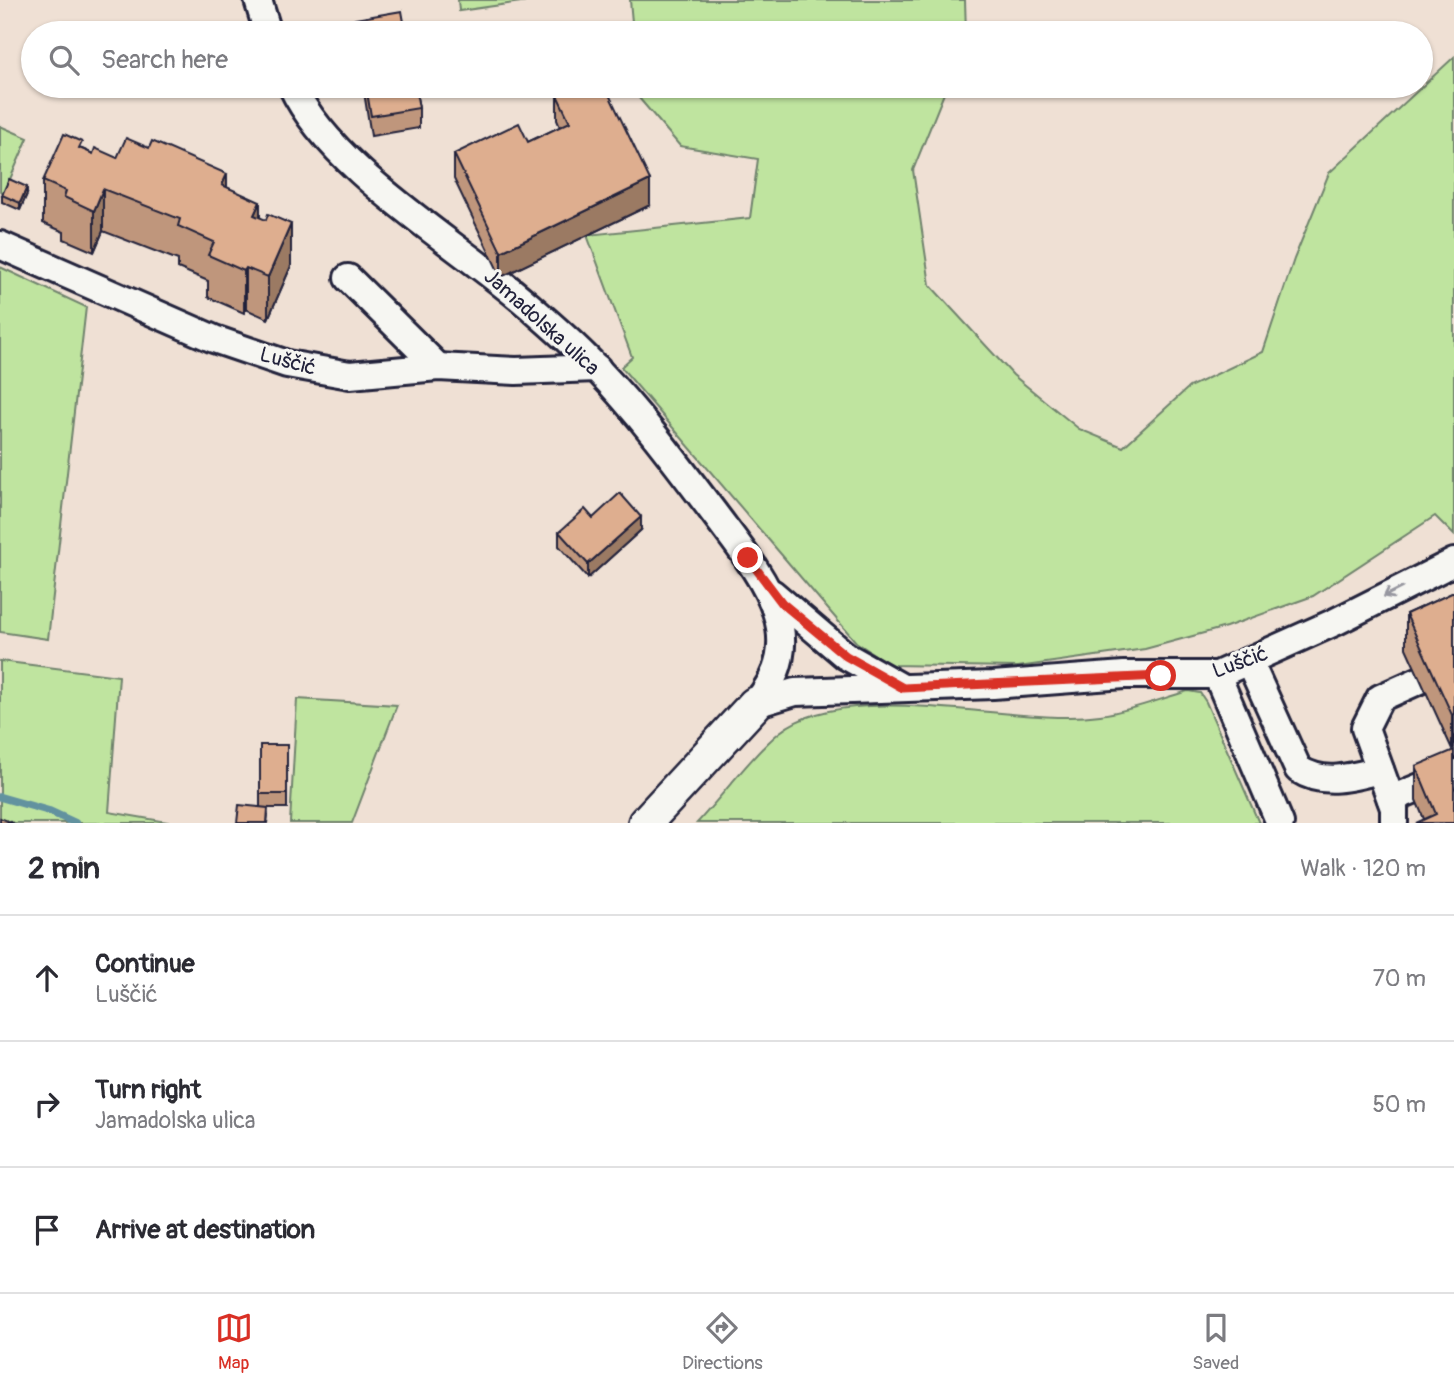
<!DOCTYPE html>
<meta charset="utf-8">
<style>
:root{--surface:#fff;--page:#f2f2f3;--text:#2b2b33;--muted:#7c7c81;--line:#e1e1e2;--accent:#d93025}
body{margin:0;font-family:Pangolin,sans-serif;background:var(--page);color:var(--text)}
.stop{position:absolute;width:21px;height:21px;margin:-16px;border:5px solid #d93025;border-radius:50%;background:#fff}
.stop.end{background:#d93025;border-color:#fff;box-shadow:0 2px 7px #0008}
.list{margin:0;padding:0;list-style:none}
h2{display:flex;justify-content:space-between;align-items:center;height:91px;margin:0;padding:0 28px;font-size:30px}
h2 small{font-size:23px;font-weight:400;color:var(--muted)}
.list li{display:grid;grid-template-columns:46px 1fr auto;gap:21px;align-items:center;box-sizing:border-box;height:126px;padding:0 28px;border-top:2px solid var(--line)}
.list b{display:block;font-size:26px;white-space:nowrap}
.list p{margin:0;font-size:23px;white-space:nowrap;color:var(--muted)}
.list em{font-size:23px;font-style:normal;color:var(--muted)}
.icon{flex:none;width:38px;height:38px;fill:none;stroke:currentColor;stroke-width:2;stroke-linecap:round;stroke-linejoin:round}
.map{position:relative;flex:none;width:1454px;height:823px;overflow:hidden}
.search{position:absolute;background:var(--surface);box-shadow:0 2px 5px #0004;left:21px;right:21px;top:21px;height:77px;display:flex;align-items:center;gap:18px;box-sizing:border-box;padding:0 24px;border-radius:38px;color:var(--muted);font-size:26px}
.sheet{height:469px;background:var(--surface)}
nav{display:flex;justify-content:space-around;align-items:center;box-sizing:border-box;height:98px;border-top:2px solid var(--line);background:var(--surface);font-size:19px;color:var(--muted)}
nav a{display:grid;justify-items:center;gap:4px}
nav .on{color:var(--accent)}
.map>svg:first-child{display:block}
.green{fill:#bfe49f;stroke:#70836d;stroke-width:2}
.lines{fill:none;stroke-linecap:round;stroke-linejoin:round}
.stream{stroke:#62929f;stroke-width:8}
.minor-casing{stroke:#22223b;stroke-width:32}
.major-casing{stroke:#22223b;stroke-width:38}
.minor{stroke:#f6f6f2;stroke-width:26}
.major{stroke:#f6f6f2;stroke-width:33}
.wall{fill:#bf967b;stroke:#22223b;stroke-width:2}
.shaded-wall{fill:#9b7a64;stroke:#22223b;stroke-width:2}
.building{fill:#deae8f;stroke:#22223b;stroke-width:2}
.oneway{stroke:#9797a0}
.route{stroke:#d93025;stroke-width:9}
.labels{text-anchor:middle;stroke-width:6;stroke-linejoin:round;paint-order:stroke}
.street-label{font-size:21px;fill:#22223b;stroke:#f6f6f2}
</style>
<div class="map">
<svg width="1454" height="823" viewBox="0 0 1454 823">
<rect width="100%" height="100%" fill="#efe0d4"/>
<filter id="ink" filterUnits="userSpaceOnUse"><feTurbulence type="fractalNoise" baseFrequency=".0143" numOctaves="2"/><feDisplacementMap in="SourceGraphic" scale="14" xChannelSelector="R" yChannelSelector="G"/><feConvolveMatrix kernelMatrix="1 2 1 2 8 2 1 2 1" color-interpolation-filters="sRGB"/></filter>
<g filter="url(#ink)">
<g class="green">
<path d="M458,0H535L459,11Z"/>
<path d="M630,0H965L966,33H633Z"/>
<path d="M1454,57V535L1435,516L1313,596L1226,627L1145,649L1018,667L890,665L856,642L621,367L632,357L587,235L750,218L758,159L680,146L639,98L638,86H947L913,170L930,285L1013,375L1079,429L1123,447L1189,387L1263,352L1294,259L1329,173Z"/>
<path d="M0,126L28,138L4,193L0,191Z"/>
<path d="M0,267L86,307L48,639L0,632Z"/>
<path d="M0,661L119,676L109,812L173,823H0Z"/>
<path d="M1188,691L1200,693L1206,702L1259,823H697C721,797 754,753 780,732C850,677 1013,727 1100,715C1130,711 1160,699 1188,691Z"/>
<path d="M297,699L397,705L352,823H290Z"/>
</g>
<g class="lines">
<path class="stream" d="M0,797L49,811L75,823"/>
<defs>
<g id="minor">
<path d="M258,0L268,33"/>
<path d="M292,86C331,170 456,242 527,304C551,325 576,346 597,369C640,414 677,464 714,513C757,571 816,635 755,704"/>
<path d="M0,245L214,339L287,364L350,375L438,367L516,371L597,368"/>
<path d="M348,278L438,367"/>
<path d="M772,593L846,656L901,687"/>
<path d="M1249,661L1298,769C1324,786 1351,777 1380,770"/>
<path d="M1217,675L1280,823"/>
<path d="M755,704L795,692L993,685L1124,675H1217L1335,622L1454,562"/>
<path d="M1391,799L1454,773"/>
<path d="M1394,823V808L1365,728L1380,698L1418,681"/>
</g>
<path id="major" d="M645,823L755,704"/>
</defs>
<use href="#minor" class="minor-casing"/>
<use href="#major" class="major-casing"/>
<use href="#minor" class="minor"/>
<use href="#major" class="major"/>
</g>
<g class="wall">
<path d="M363,86H415L419,108V128L371,136Z"/>
<path d="M557,95L650,205L501,277L454,179V154L528,142L560,127L557,120Z"/>
<path d="M82,149L93,154L117,158L227,188L260,217L291,266L268,319L246,309L244,313L208,297V281L178,268V260L103,231L94,252L64,239V232L43,223V181Z"/>
<path d="M27,194L20,210L2,202V195Z"/>
<path d="M593,518L641,530L588,578L559,546V532Z"/>
<path d="M1454,592L1452,749L1406,648V614Z"/>
<path d="M260,745H287V808H265L268,815L267,823H237L260,807Z"/>
<path d="M1416,766L1454,823L1424,819L1416,800Z"/>
</g>
<g class="shaded-wall">
<path d="M227,174V216L222,185Z"/>
<path d="M650,180V205L501,277V252Z"/>
<path d="M27,187V194L20,210V203Z"/>
<path d="M103,189V231L94,252V211Z"/>
<path d="M260,202V244L254,215Z"/>
<path d="M291,224V266L268,319V277Z"/>
<path d="M246,268V309L244,313V271Z"/>
<path d="M641,517V530L588,578V564Z"/>
<path d="M1454,714V748L1452,749V715Z"/>
</g>
<g class="building">
<path d="M402,11L406,33H357L355,19Z"/>
<path d="M366,86H415L419,108L371,116Z"/>
<path d="M577,86H605L650,180L501,252L454,154L519,123L528,142L570,122L557,95Z"/>
<path d="M64,134L82,142L79,148L93,154L95,148L117,158L126,138L149,148L152,141L227,174L222,185L260,202L254,215L266,220L268,214L291,224L268,277L246,268L244,271L208,255L214,242L178,226L180,219L103,189L94,211L64,197L66,191L43,181Z"/>
<path d="M9,179L27,187L20,203L2,195Z"/>
<path d="M620,493L641,517L588,564L559,532L585,509L593,518Z"/>
<path d="M1454,592V714L1452,715L1406,614Z"/>
<rect x="260" y="745" width="27" height="49"/>
<path d="M1454,750V823H1416L1436,814L1416,766Z"/>
<path d="M239,805L268,808L267,823H237Z"/>
<path d="M0,818L13,823H0Z"/>
</g>
<defs><path id="oneway-shaft" d="M-6 0H5M1.5-3L5.5 0L1.5 3" fill="none" stroke-width="1.6" stroke-linecap="round" stroke-linejoin="round" transform="scale(1.75)"/></defs>
<use class="oneway" href="#oneway-shaft" transform="translate(1393 592) rotate(153)"/>
</g>
<g class="lines" filter="url(#ink)">
<path class="route" d="M748,558L782,603L846,656L903,688L1161,676"/>
</g>
<g class="labels">
<g class="street-label">
<text transform="translate(542 322) rotate(42)" y="7">Jamadolska ulica</text>
<text transform="translate(288 361) rotate(15)" y="7">Luščić</text>
<text transform="translate(1240 662) rotate(-20)" y="7">Luščić</text>
</g>
</g>
</svg>
<div class="stop" style="left:1161px;top:676px"></div>
<div class="stop end" style="left:748px;top:558px"></div>
<div class="search"><svg class="icon" aria-label="search" viewBox="0 0 24 24"><circle cx="10" cy="10" r="6"/><path d="M15 15l6 6"/></svg>Search here</div>
</div>
<section class="sheet">
<h2>2 min<small>Walk · 120 m</small></h2>
<ul class="list">
<li><svg class="icon" aria-label="ahead" viewBox="0 0 24 24"><path d="M12 20V5M6 11l6-6 6 6"/></svg><div><b>Continue</b><p>Luščić</p></div><em>70 m</em></li>
<li><svg class="icon" aria-label="right" viewBox="0 0 24 24"><path d="M7 20v-9h11M14 6l5 5-5 5"/></svg><div><b>Turn right</b><p>Jamadolska ulica</p></div><em>50 m</em></li>
<li><svg class="icon" aria-label="arrive" viewBox="0 0 24 24"><path d="M6 21V4h12l-3 4 3 4H6"/></svg><div><b>Arrive at destination</b></div></li>
</ul>
</section>
<nav>
<a class="on"><svg class="icon" aria-label="map" viewBox="0 0 24 24"><path d="M3 6l6-2 6 2 6-2v14l-6 2-6-2-6 2zM9 4v14M15 6v14"/></svg>Map</a>
<a><svg class="icon" aria-label="directions" viewBox="0 0 24 24"><path d="M12 3l9 9-9 9-9-9zM9 14v-3h6M13 9l2 2-2 2"/></svg>Directions</a>
<a><svg class="icon" aria-label="saved" viewBox="0 0 24 24"><path d="M7 4h10v16l-5-4-5 4z"/></svg>Saved</a>
</nav>
